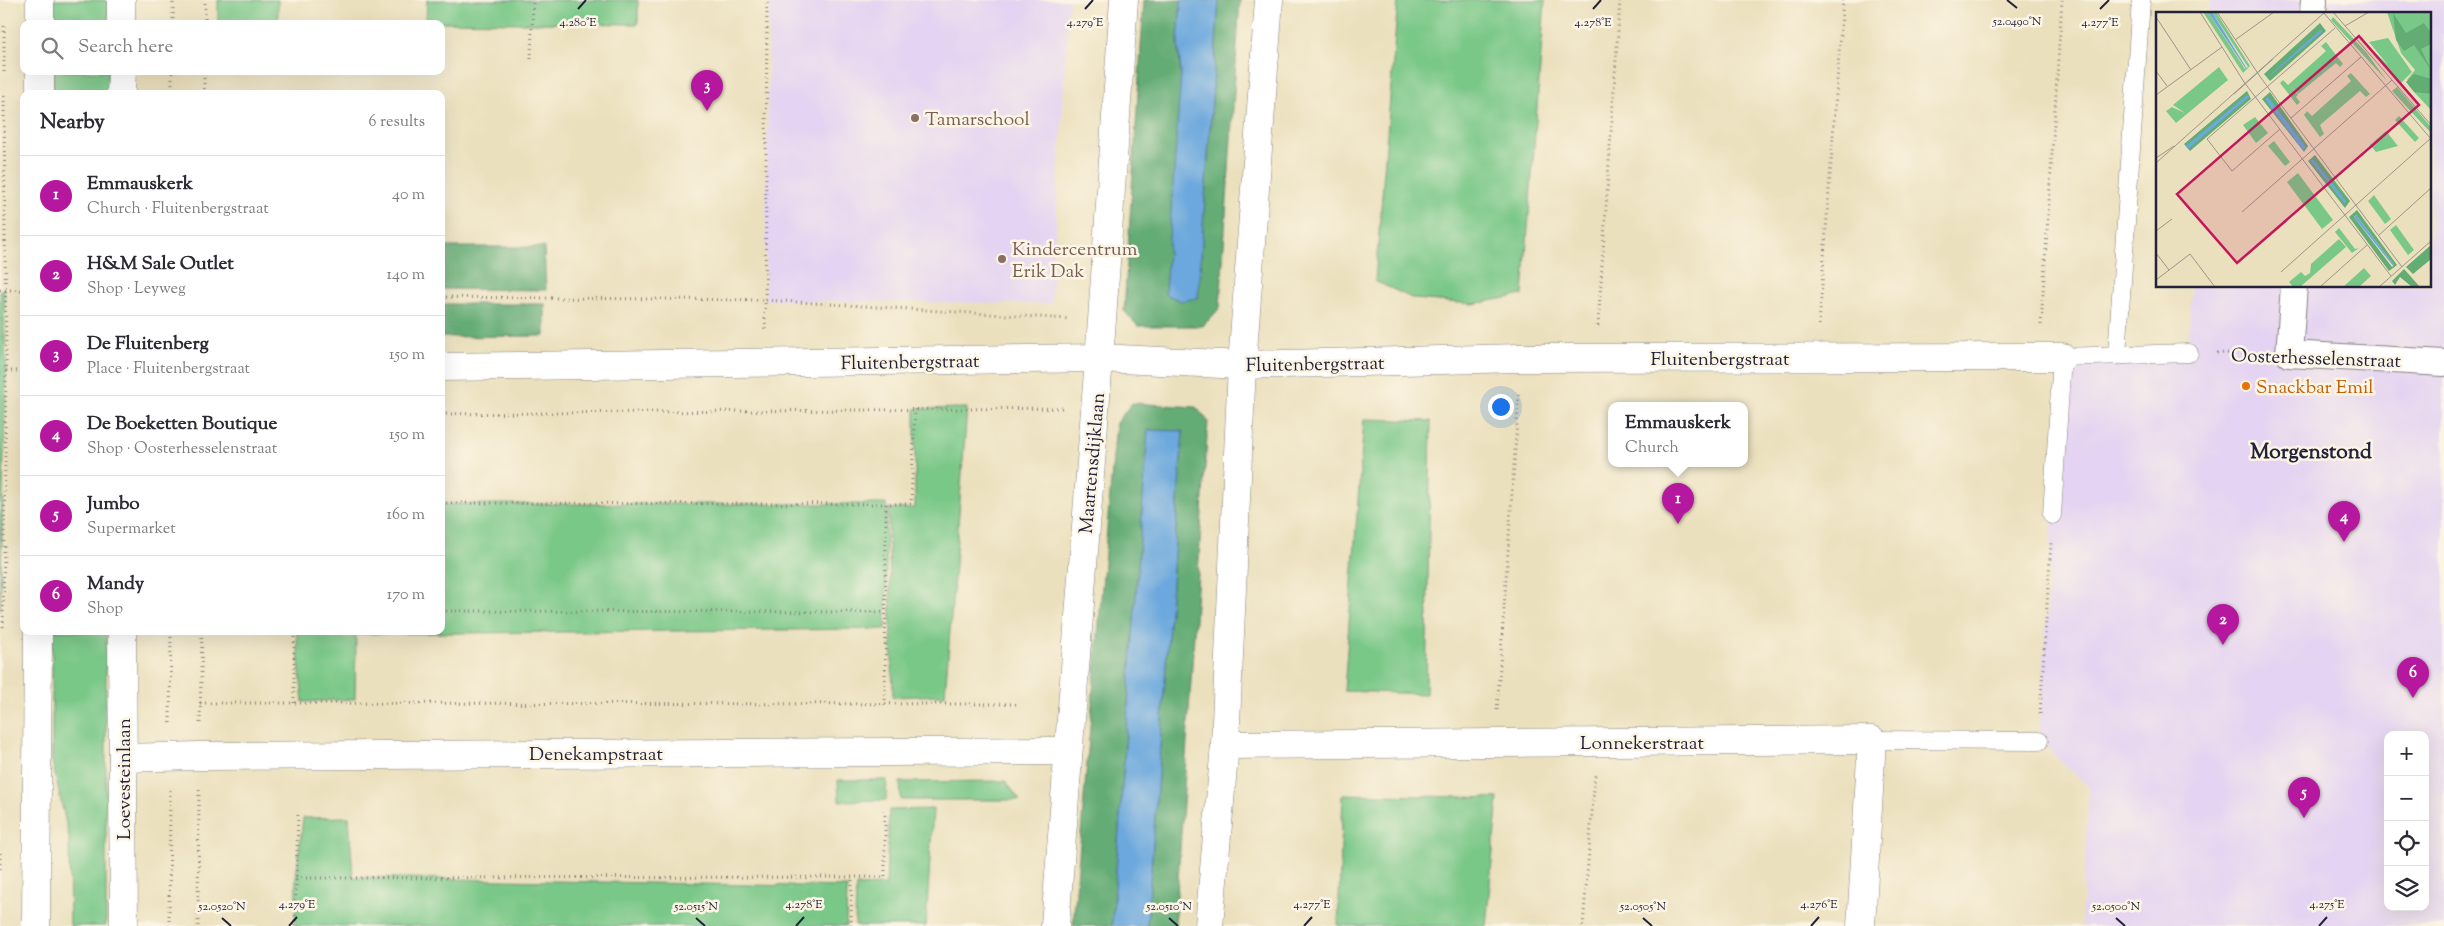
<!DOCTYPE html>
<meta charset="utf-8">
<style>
:root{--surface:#fff;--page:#f7f7f7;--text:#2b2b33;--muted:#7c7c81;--line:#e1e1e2;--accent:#b5179e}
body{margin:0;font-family:"Sorts Mill Goudy",serif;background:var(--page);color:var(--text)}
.controls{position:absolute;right:15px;bottom:15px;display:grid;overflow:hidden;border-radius:10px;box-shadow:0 5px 20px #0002}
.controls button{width:45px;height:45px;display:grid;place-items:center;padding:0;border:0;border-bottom:1px solid var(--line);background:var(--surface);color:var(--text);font:25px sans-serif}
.you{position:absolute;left:1500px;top:406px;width:18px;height:18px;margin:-12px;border:4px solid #fff;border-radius:50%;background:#1a73e8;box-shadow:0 0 0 8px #1a73e833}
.badge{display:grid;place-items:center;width:32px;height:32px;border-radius:50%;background:var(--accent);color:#fff;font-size:16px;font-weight:700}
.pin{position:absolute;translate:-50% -41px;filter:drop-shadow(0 1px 2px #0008)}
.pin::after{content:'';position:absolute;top:26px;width:18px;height:15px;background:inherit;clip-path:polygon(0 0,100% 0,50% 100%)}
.popup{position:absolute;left:1608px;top:402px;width:140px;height:65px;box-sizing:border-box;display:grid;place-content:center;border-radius:10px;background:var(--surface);filter:drop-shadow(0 1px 4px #0005);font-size:16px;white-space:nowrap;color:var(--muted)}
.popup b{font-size:19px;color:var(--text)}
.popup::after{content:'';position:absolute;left:50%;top:100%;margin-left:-10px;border:10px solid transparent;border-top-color:var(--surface)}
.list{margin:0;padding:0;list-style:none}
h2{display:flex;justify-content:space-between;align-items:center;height:65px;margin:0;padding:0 20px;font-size:21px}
h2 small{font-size:16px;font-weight:400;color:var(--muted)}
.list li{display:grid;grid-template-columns:32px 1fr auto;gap:15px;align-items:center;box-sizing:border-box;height:80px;padding:0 20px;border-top:1px solid var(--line)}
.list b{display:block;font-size:19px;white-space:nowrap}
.list p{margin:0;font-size:16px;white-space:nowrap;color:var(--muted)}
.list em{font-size:16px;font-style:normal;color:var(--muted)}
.icon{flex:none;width:28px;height:28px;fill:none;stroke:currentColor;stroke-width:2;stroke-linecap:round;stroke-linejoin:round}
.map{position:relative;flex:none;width:2444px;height:926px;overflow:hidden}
.search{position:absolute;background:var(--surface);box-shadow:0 5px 20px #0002;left:20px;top:20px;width:425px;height:55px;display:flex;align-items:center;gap:12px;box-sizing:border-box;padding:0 18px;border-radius:10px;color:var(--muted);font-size:19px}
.panel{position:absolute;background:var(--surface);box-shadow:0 5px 20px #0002;left:20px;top:90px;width:425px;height:545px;border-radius:10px}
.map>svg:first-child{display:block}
.built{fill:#e4d3f2;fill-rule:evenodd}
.green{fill:#7ac888;stroke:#4e7562}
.forest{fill:#63ac74;stroke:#426758}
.water{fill:#6ca8dd;stroke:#47658c}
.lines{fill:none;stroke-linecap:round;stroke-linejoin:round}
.service-casing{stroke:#86817c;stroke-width:19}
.pedestrian-casing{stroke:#86817c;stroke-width:28}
.minor-casing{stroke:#86817c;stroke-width:29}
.secondary-casing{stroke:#86817c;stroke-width:29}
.path{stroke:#86817c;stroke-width:3;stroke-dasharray:1 4;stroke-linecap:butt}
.service{stroke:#fff;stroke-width:18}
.pedestrian{stroke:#fff;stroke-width:26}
.minor{stroke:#fff;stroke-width:28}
.secondary{stroke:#fff;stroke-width:28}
.ticks{fill:none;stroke:#22223b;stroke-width:2}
.education-dot{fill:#8d6e63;stroke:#fcf5e5;stroke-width:2}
.food-dot{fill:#e8710a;stroke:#fcf5e5;stroke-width:2}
.labels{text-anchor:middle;stroke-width:5;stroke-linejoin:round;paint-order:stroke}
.education-label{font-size:19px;fill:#785e54;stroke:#fcf5e5;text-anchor:start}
.street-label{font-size:19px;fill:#22223b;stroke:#fcf5e5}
.food-label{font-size:19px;fill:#c56008;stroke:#fcf5e5;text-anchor:start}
.quarter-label{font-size:21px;font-weight:bold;fill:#22223b;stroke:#fcf5e5}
.inset-road{fill:none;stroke:#9b9489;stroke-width:1}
.view{fill:#c2185b;fill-opacity:0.15;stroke:#c2185b;stroke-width:2.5}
.inset-edge{fill:none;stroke:#22223b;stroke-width:2.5}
.ticks-label{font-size:12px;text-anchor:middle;fill:#22223b;stroke:#fcf5e5;stroke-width:5;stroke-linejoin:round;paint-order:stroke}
</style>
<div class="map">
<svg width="2444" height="926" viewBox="0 0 2444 926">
<rect width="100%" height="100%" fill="#fcf5e5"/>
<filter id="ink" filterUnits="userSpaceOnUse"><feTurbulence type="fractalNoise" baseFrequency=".02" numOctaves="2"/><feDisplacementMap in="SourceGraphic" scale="10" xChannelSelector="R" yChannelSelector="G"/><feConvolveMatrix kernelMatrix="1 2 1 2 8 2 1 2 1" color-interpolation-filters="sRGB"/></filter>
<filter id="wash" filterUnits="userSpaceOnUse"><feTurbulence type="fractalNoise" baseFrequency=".0096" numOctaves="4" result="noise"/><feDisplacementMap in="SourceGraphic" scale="20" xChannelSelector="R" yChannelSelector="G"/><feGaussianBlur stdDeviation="1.12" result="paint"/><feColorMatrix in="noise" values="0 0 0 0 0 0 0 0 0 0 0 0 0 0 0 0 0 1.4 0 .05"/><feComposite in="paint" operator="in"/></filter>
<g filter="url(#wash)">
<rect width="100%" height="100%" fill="#ebe0bd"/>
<g class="built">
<path d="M769,0H1069L1051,304L765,300Z"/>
<path d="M2210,0H2444V926H2081L2089,787L2039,741L2062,358L2187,356L2192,286H2430V14H2209ZM2388,735H2425V907H2388Z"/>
</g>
<g class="green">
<rect x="53" y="0" width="55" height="24"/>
<rect x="218" y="0" width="60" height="24"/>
<path d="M427,0H638V24L426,22Z"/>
<path d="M1398,0H1545L1523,295L1473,304L1414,299L1375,281Z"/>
<rect x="53" y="71" width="55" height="23"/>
<path d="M0,290H4L6,371L0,611Z"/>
<path d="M967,408L945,695L893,697L888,509L915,508V409Z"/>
<path d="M1364,419L1431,421L1426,694L1344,691Z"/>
<path d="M441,504H886V629L356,634L355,699L303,702L296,631H441Z"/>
<path d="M52,631H106V926H70L69,837L52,761Z"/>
<path d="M838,780H887L886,800L839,801Z"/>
<path d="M1005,781L1020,800H901L900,782Z"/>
<path d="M1343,794L1498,798L1486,926H1338Z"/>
<path d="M933,809L926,926H855L856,886L886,885L889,810Z"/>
<path d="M349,817L353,877L847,887L846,926H295L296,878L303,818Z"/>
</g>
<g class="forest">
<path d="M1144,0H1181L1178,42L1198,298L1219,0H1240L1220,308L1203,326H1138L1124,311Z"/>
<path d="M441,247H544L546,290L441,289Z"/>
<path d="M441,304H545V336L441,337Z"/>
<path d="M1132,403L1196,407L1208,421L1175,926H1147L1183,432L1148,430L1112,926H1073L1116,423Z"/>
</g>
<g class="water">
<path d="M1181,0H1219L1198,298L1181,301L1165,294L1181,73L1178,42Z"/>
<path d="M1148,430L1183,431L1147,926H1112Z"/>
</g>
</g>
<g filter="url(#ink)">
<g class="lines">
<defs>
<g id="service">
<path d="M2117,355L2141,0"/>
<path d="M2052,515L2062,357L2189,353"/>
<path d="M1872,740L2039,741"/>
</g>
<g id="pedestrian">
<path d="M2313,14L2314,0"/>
<path d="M2294,286L2289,354L2444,363"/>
</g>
<g id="minor">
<path d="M441,367L1099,358L1242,365L1520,358L2062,357"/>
<path d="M1225,745L1872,740L1861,926"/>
<path d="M123,758L199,756L1068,751"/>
<path d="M1055,926L1102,320L1124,0"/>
<path d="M1209,926L1225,745L1242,365L1269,0"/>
</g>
<g id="secondary">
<path d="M121,0V24"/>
<path d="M40,24V0"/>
<path d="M40,94V71"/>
<path d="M121,94L122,71"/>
<path d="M122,631L124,926"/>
<path d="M36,926L38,631"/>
</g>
</defs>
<use href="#service" class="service-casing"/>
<use href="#pedestrian" class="pedestrian-casing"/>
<use href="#minor" class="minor-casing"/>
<use href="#secondary" class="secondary-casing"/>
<g class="path">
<path d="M173,24V0"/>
<path d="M205,24V0"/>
<path d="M531,59L533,0"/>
<path d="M4,72V26"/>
<path d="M172,94V71"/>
<path d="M204,94V71"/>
<path d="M0,290H24"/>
<path d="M441,297L765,300L1069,319"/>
<path d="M1819,325L1843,0"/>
<path d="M2041,325L2062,0"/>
<path d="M1598,326L1620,0"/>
<path d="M765,329L767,0"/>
<path d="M2217,353L2256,354"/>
<path d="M6,371H24"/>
<path d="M441,414L1063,408"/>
<path d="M441,503L886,504"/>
<path d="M441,611L885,612"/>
<path d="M3,627L6,371L4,93"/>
<path d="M200,703L1019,704"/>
<path d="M294,703V631"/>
<path d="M885,705L886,504H911L915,409"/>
<path d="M1497,710L1519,392"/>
<path d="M2040,714L2051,543"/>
<path d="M170,723L171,631"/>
<path d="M200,723L202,631"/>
<path d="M0,869V853"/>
<path d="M296,878L885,877V806"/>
<path d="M169,926L170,789"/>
<path d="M198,926L199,789"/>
<path d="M295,926L298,811"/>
<path d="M851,926L852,878"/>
<path d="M1583,926L1595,775"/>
</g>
<use href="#service" class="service"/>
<use href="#pedestrian" class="pedestrian"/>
<use href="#minor" class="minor"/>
<use href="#secondary" class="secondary"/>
</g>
</g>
<path class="ticks" d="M2007,0L2017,8M578,9L586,0M1085,9L1093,0M1593,9L1601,0M2100,9L2109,0M222,918L231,926M696,918L705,926M1169,918L1178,926M1643,918L1652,926M2116,918L2125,926M289,926L297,917M796,926L804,917M1304,926L1312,917M1811,926L1819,917M2319,926L2327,917"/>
<g class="education-dot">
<circle cx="915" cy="118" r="5"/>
<circle cx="1002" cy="259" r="5"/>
</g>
<circle class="food-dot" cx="2246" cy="386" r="5"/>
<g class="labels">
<g class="education-label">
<text x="925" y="125">Tamarschool</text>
<text x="1012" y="255">Kindercentrum<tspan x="1012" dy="22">Erik Dak</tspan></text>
</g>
<g class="street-label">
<text transform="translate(2316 357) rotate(2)" y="7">Oosterhesselenstraat</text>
<text x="1720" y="365">Fluitenbergstraat</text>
<text transform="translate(910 361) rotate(-1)" y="7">Fluitenbergstraat</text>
<text transform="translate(1315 363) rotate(-1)" y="7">Fluitenbergstraat</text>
<text transform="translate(1091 463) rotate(-85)" y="7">Maartensdijklaan</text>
<text x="1642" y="749">Lonnekerstraat</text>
<text x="596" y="760">Denekampstraat</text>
<text transform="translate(123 779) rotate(-90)" y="7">Loevesteinlaan</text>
</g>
<g class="food-label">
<text x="2256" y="393">Snackbar Emil</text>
</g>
<g class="quarter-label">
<text x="2311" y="458">Morgenstond</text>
</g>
</g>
<g transform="translate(2156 12)">
<rect width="275" height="275" fill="#ebe0bd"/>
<path d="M47,0H52L89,57L92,55L56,0H60L94,54L87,61ZM231,0H275V80L251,68L259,58L245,41ZM177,5L210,40L231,69L175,8ZM232,26L256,60L244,72L208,30L232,53L213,30ZM170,30L187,52L184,55L180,51L142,82L134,73L142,83L140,85L144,90L141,93L124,71L127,68L132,73L170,39L165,34ZM63,55L72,68L20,111L10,99L16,95L29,101L17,93ZM195,61L214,82L210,85L204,79L164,113L168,122L164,125L148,103L151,99L156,104L195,69L191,64ZM241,75L275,115V121L236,79ZM262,79L275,82V98L258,80ZM243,104L263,126L259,130L239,108ZM99,105L112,121L100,131L87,113ZM230,119L242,134L220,140L214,133ZM118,129L134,150L129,154L112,134ZM142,161L177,208L166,217L131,170ZM218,183L235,207L229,212L212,189ZM240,213L258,238L252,243L234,218ZM183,216L199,237L203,236L196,241L179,220ZM183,227L190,235L144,275H137L133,270L145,260L149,264L154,261L155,252ZM208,256L215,264L203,275H187Z" fill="#7ac888"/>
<path d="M237,1L250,21L268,11L275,21V32L265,37L275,58L258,33L248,39L240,28ZM164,11L170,19L114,69L108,62ZM258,62L275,67V82L258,80L250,70ZM91,79L95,87L34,139L28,132ZM114,80L152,134L148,140L106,87ZM159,143L194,189L189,196L152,149ZM201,198L241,253L233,259L193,205ZM200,203L238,253L236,255L198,205ZM275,233V247L257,262L250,255ZM248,257L264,275H256L244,265L239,273L236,269Z" fill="#63ac74" fill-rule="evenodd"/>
<path d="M52,0H56L91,57H90ZM164,18L167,19L114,64V63ZM91,83L93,85L32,137L30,134ZM112,85L150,135L147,138L109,87ZM157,147L190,189L189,192L154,148ZM200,203L238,253V255L198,205Z" fill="#6ca8dd"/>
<path class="inset-road" d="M44,0L88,70L235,264M61,0L105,66L246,255M167,0L275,127M177,0L275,113M0,5L35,58M189,14L213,0M79,28L118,0M0,59L11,74M78,82L117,47M0,83L66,35M135,106L205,45M124,117L76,159L51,127L179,16M0,146L18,134M0,151L169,0M86,200L236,68M0,219L16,207M223,223L275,176M0,241L13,258M125,260L275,126M0,268L34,242L59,275M164,275L211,233M223,275L275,229"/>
<path class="view" d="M203,24L263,93L81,251L21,182Z"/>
<rect width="275" height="275" class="inset-edge"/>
</g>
<g class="ticks-label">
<text x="2017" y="25">52.0490°N</text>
<text x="578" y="26">4.280°E</text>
<text x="1085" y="26">4.279°E</text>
<text x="1593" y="26">4.278°E</text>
<text x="2100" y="26">4.277°E</text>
<text x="297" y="908">4.279°E</text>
<text x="804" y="908">4.278°E</text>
<text x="1312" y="908">4.277°E</text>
<text x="1819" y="908">4.276°E</text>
<text x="2327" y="908">4.275°E</text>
<text x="222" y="910">52.0520°N</text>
<text x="696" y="910">52.0515°N</text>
<text x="1169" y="910">52.0510°N</text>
<text x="1643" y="910">52.0505°N</text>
<text x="2116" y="910">52.0500°N</text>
</g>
</svg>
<div class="controls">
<button>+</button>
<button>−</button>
<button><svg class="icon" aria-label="locate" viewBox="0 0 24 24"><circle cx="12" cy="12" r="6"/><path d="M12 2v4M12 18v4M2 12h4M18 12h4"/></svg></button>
<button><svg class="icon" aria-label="layers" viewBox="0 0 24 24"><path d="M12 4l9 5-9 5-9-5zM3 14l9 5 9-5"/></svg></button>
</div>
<div class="you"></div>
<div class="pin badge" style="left:1678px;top:524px">1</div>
<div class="popup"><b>Emmauskerk</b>Church</div>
<div class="pin badge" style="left:2223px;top:645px">2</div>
<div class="pin badge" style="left:707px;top:111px">3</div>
<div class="pin badge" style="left:2344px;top:542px">4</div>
<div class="pin badge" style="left:2304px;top:818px">5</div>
<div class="pin badge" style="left:2413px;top:698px">6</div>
<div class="search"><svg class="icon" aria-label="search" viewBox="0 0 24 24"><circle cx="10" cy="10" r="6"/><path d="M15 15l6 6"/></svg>Search here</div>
<section class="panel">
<h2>Nearby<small>6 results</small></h2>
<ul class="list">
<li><span class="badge">1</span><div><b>Emmauskerk</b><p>Church · Fluitenbergstraat</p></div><em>40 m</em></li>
<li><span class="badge">2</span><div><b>H&amp;M Sale Outlet</b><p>Shop · Leyweg</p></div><em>140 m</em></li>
<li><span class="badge">3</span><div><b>De Fluitenberg</b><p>Place · Fluitenbergstraat</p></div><em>150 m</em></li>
<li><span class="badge">4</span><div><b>De Boeketten Boutique</b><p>Shop · Oosterhesselenstraat</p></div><em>150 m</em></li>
<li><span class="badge">5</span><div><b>Jumbo</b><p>Supermarket</p></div><em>160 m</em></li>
<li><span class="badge">6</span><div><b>Mandy</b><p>Shop</p></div><em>170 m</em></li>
</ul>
</section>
</div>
